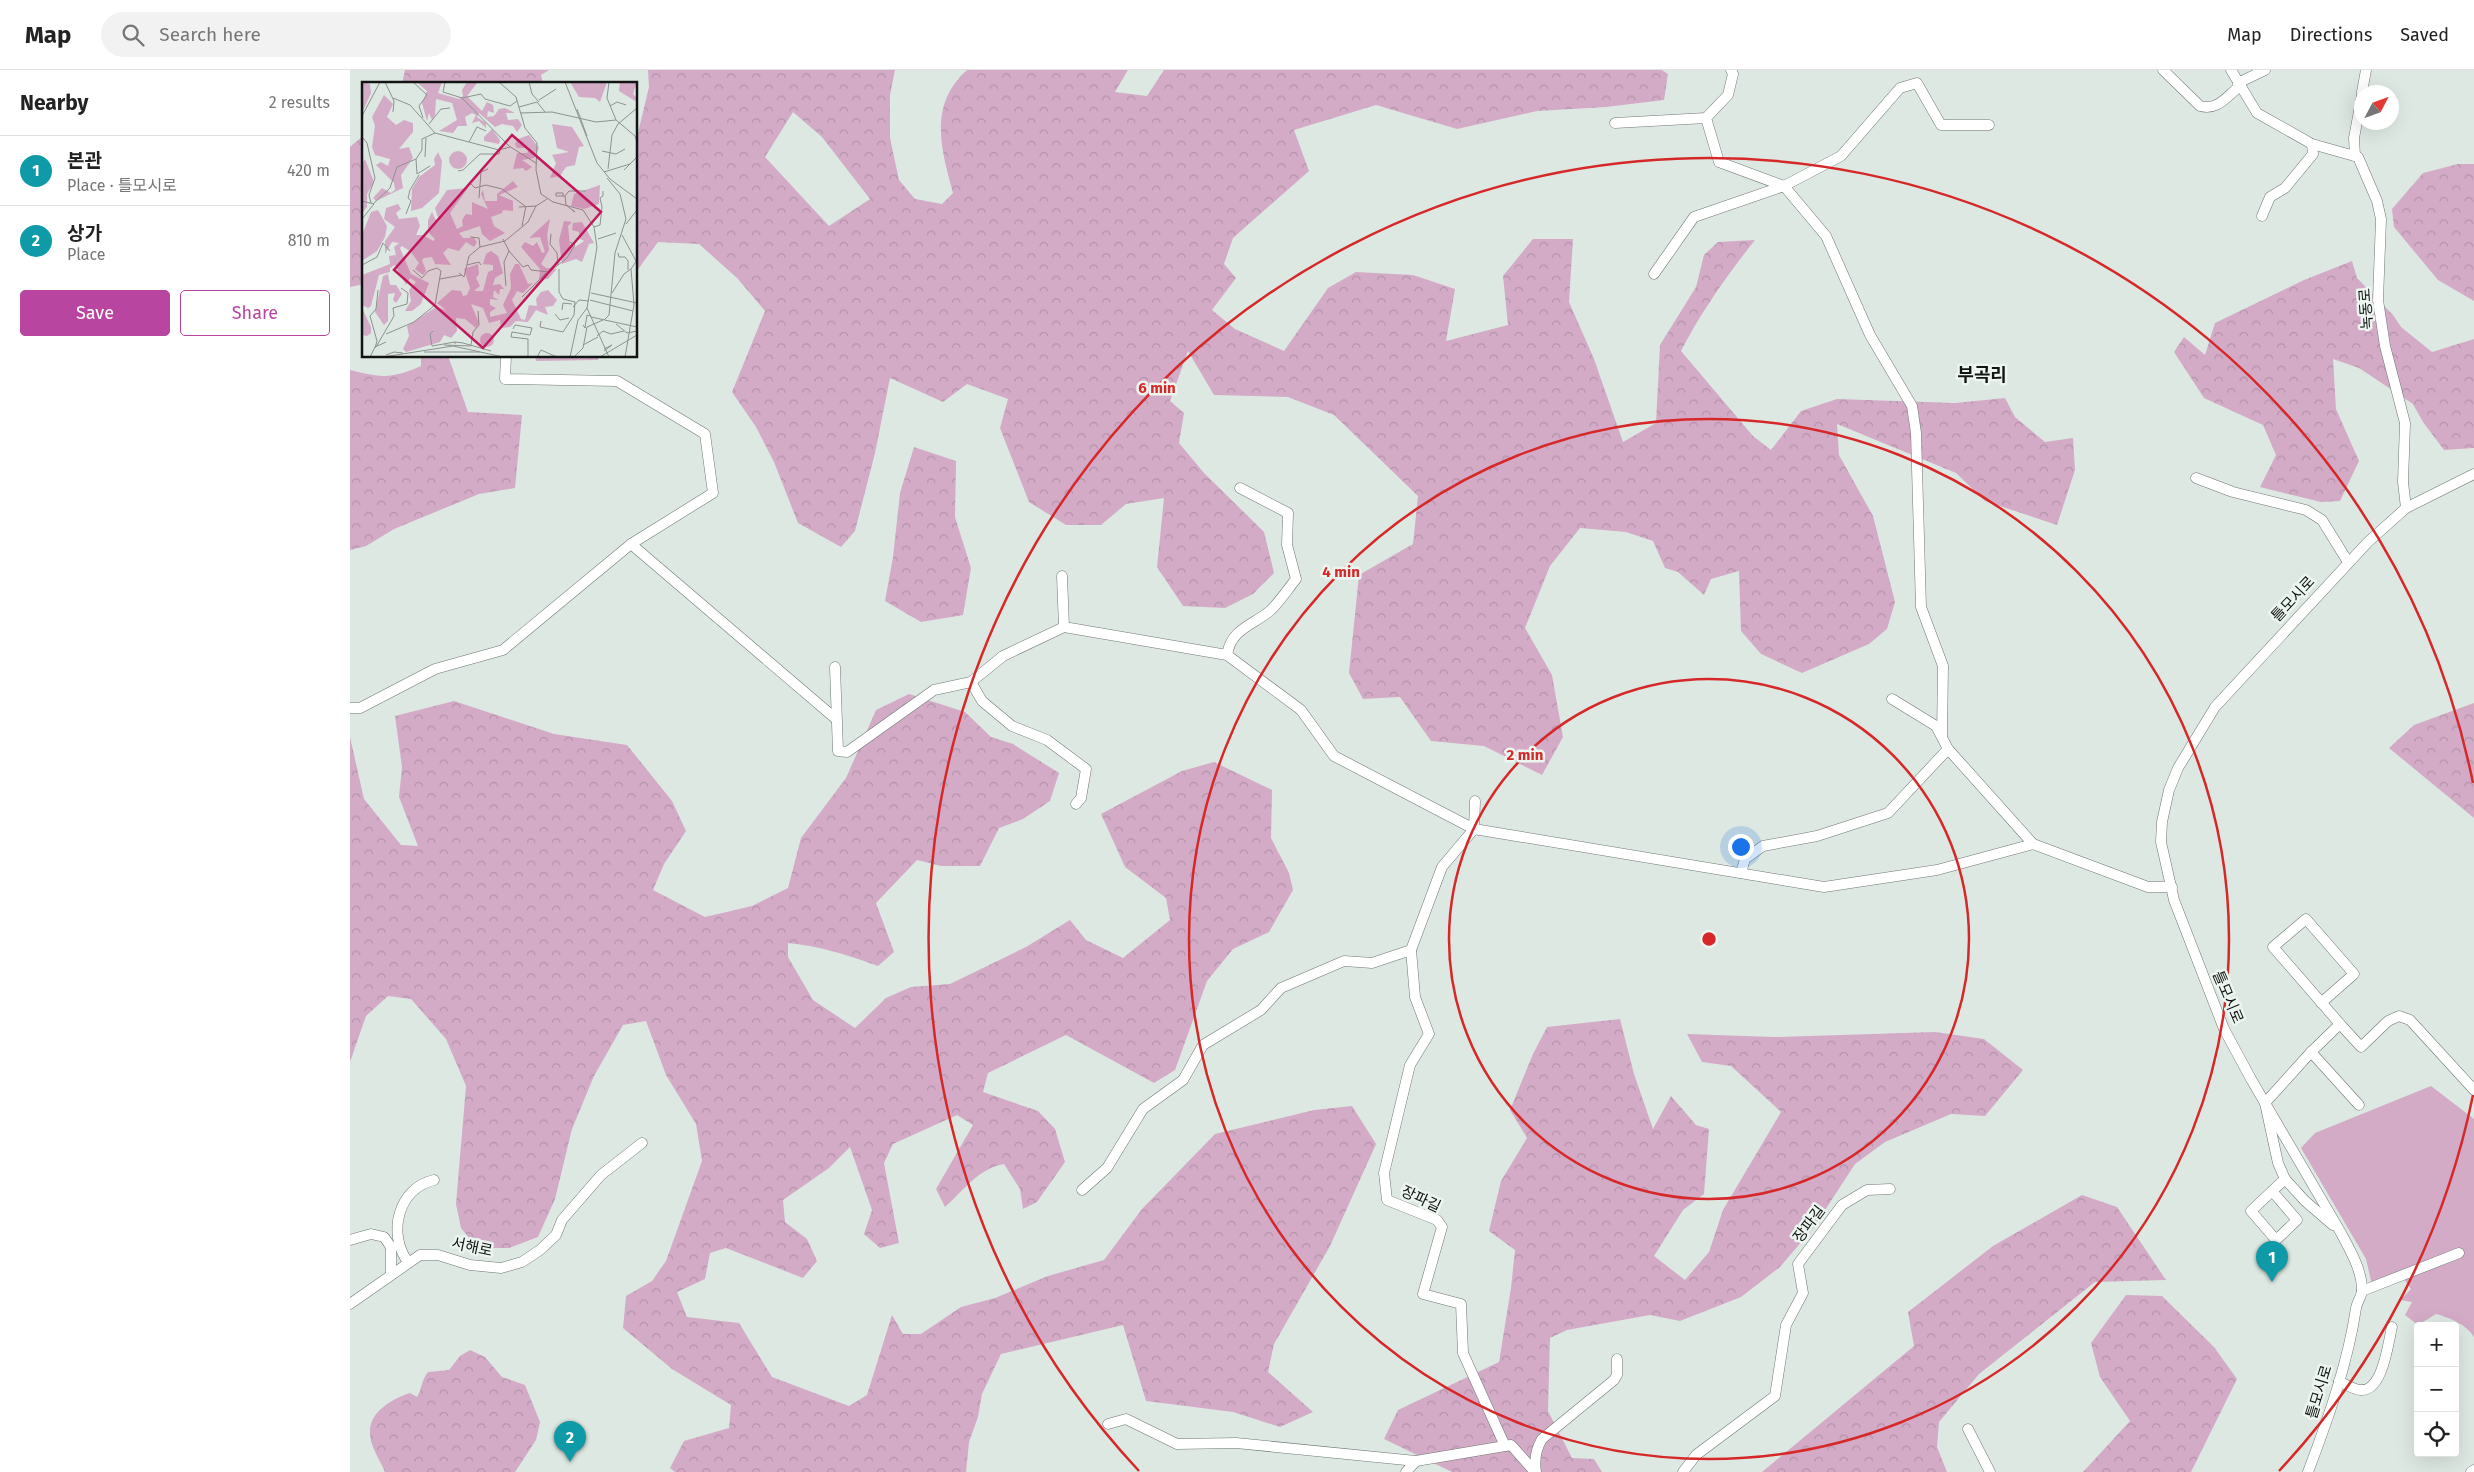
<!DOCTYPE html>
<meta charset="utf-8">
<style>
:root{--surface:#fff;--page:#f2f2f2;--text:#222;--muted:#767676;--line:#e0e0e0;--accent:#b846a0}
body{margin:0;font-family:"Fira Sans","Noto Sans KR",sans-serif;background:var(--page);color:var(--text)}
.controls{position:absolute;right:15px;bottom:15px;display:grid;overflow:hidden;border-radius:5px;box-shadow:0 5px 20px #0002}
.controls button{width:45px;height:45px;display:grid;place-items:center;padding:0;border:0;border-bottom:1px solid var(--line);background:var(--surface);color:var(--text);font:25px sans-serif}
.compass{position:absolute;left:2004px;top:15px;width:45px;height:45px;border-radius:50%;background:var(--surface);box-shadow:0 5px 20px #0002;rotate:49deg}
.you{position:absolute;left:1390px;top:776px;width:18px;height:18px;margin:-12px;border:4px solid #fff;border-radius:50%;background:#1a73e8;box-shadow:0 0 0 8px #1a73e833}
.badge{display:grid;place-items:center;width:32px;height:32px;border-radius:50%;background:var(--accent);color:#fff;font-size:16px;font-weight:700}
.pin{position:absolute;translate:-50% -41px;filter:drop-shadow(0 1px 2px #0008)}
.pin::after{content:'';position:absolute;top:26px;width:18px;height:15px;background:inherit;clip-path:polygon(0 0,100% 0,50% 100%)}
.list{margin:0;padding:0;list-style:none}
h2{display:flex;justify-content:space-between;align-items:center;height:65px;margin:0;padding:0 20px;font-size:21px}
h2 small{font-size:16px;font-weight:400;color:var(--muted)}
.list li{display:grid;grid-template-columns:32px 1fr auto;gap:15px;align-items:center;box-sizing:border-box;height:70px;padding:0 20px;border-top:1px solid var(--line)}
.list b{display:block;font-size:19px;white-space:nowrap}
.list p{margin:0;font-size:16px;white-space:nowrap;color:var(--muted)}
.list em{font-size:16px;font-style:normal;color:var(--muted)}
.actions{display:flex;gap:10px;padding:15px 20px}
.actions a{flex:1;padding:11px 0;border:1px solid var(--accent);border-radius:5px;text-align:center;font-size:18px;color:var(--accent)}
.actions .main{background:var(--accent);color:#fff}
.icon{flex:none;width:28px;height:28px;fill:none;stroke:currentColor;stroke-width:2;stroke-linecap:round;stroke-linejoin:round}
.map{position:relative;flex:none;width:2124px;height:1402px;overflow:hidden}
header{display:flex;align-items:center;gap:30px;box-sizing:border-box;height:70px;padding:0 25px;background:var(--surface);border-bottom:1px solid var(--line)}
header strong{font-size:24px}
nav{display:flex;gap:28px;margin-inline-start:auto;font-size:18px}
.search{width:350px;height:45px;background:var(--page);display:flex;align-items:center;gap:12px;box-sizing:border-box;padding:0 18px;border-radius:28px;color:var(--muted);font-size:19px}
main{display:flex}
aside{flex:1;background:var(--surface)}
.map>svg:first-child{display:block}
.green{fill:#d3abc7}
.forest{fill:url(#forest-crowns);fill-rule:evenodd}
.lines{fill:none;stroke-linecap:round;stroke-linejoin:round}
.minor-casing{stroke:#6f7772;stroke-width:11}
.minor{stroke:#fff;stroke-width:10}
.ring{fill:none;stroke:#d62828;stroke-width:2.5}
.labels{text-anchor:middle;stroke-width:5;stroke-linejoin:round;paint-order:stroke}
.street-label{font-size:15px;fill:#111412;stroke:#ecf5ef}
.quarter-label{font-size:18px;font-weight:bold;fill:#111412;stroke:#ecf5ef}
.inset-road{fill:none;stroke:#8c938f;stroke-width:1}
.view{fill:#c2185b;fill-opacity:0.15;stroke:#c2185b;stroke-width:2.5}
.inset-edge{fill:none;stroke:#111412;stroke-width:2.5}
.centre{fill:#d62828;stroke:#ecf5ef;stroke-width:2.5}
.ring-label{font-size:15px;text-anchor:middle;font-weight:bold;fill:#d62828;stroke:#ecf5ef;stroke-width:5;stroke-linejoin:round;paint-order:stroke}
</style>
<header>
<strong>Map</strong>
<div class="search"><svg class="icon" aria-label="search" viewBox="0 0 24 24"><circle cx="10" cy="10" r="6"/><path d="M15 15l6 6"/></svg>Search here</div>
<nav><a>Map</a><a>Directions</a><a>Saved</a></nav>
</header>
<main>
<aside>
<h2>Nearby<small>2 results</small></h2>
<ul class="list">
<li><span class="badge" style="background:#0f9aa8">1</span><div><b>본관</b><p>Place · 틀모시로</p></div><em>420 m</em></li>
<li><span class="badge" style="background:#0f9aa8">2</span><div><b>상가</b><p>Place</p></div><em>810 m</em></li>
</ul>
<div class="actions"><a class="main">Save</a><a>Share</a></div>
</aside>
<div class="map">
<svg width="2124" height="1402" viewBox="0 0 2124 1402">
<defs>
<pattern id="forest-crowns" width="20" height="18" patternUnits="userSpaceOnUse" patternTransform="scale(1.25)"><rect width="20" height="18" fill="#d3abc7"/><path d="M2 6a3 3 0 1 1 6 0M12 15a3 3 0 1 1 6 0" fill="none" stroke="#b492aa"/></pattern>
</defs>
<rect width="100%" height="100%" fill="#dee8e2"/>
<path class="green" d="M2081,1016L2124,1049V1267C2116,1254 2100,1248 2086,1244L2068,1255L2055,1245L2062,1232L2050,1230L2061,1219L2051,1205L2022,1215L2016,1189L1951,1078L1965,1063Z"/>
<g class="forest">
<path d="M55,0H199L191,5L193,14H52Z"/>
<path d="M298,0H545L540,25V68L549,110L565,129L592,134L603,123C591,79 578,35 617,0H778L765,22L797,26L814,0H1312L1318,4L1314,30L1256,37L1187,41L1107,59L1026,35L944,60L959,101L883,168L874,194L886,208L862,240L885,259L934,281L978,218L1006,202L1063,205L1105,219L1096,271L1158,255L1153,206L1183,169H1223L1219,232L1244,289L1273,372L1306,353L1310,275L1346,217L1354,185L1368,172L1405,170C1378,204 1351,242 1331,281L1403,366L1421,380L1451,341L1487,329L1605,333L1655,328L1665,347L1695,372L1723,368L1725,400L1707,455L1635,431L1606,403L1487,354L1489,385L1523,446L1545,532L1537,559L1519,574L1452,603L1411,584L1391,561L1389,501L1361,509L1354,525L1328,502L1315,498L1303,471L1276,462L1230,458L1200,496L1175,558L1202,605L1213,667L1192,705L1134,676L1081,671L1050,627L1013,629L999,603L1009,505L1063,474L1068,426L984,345L938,327L864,325L838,281L820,331L834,343L829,373L854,403L914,462L924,503L903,524L875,538L833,536L807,497L814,428L776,434L751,455H716L679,432L650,358L658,329L617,314L593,332L540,308L525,383L505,461L491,477L448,453L424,392L406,357L382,322L415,241L387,208L349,174L308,172L286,202V71L299,17ZM443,42L472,67L520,129L479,156L415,87Z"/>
<path d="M14,65V214L0,217V77Z"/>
<path d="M2108,94H2124V231L2088,210L2044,157L2042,139L2073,103Z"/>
<path d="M2002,191L2007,208L2043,245L2051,257L2082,282L2124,269V378L2094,380L2073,352L2063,334L2009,298L1983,289L1986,339L2009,391L1990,431L1971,432L1910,417L1926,385L1913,355L1854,328L1824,282L1834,267L1855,285L1865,253L1954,210Z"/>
<path d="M71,286H98L118,342L172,345L165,418L129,424L44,459L16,476L0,480V300C32,308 41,309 71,296Z"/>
<path d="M185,286H249L248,290L186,291Z"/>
<path d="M564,377L606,391L605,447L621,498L613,545L571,552L535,531L543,487L550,423Z"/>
<path d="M559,624L615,642L641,667L663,674L709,703L700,731L673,749L649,758L630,796H591L567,790L526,833L544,882L528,896C498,885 470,876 438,873V887L463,930L505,958L536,928L561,917L600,914L676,877L720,850L736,870L773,888L820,850L816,828L775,797L751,744L832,701L864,692L922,720L921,768L939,803L943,820L919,862L883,879L857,911L825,1000L804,1013L716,965L638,1003L633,1022L688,1041L705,1059L715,1092L687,1132L673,1139L670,1119L654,1094C628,1099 614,1120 595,1137L586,1119L623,1055L607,1045L543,1074L534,1093L549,1173L530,1178L514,1164L522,1140L500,1077L479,1098L433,1130L435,1152L457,1169L467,1191L453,1208L376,1178L360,1183L355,1209L327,1222L337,1247L389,1253L422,1307L499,1336L517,1325L542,1245L553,1264H571L611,1237L645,1228L698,1206L754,1190L792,1139L865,1064L964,1040L1002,1036L1026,1074L980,1176L924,1274L918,1302L963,1342L930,1357L883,1342L796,1331L773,1255L651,1284L632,1324L628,1347L619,1372L616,1402H325L320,1398L334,1371L379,1358L381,1335L322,1299L273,1258L276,1226L302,1211L316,1191L352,1091L346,1054L316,1005L296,951L273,955L244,1006L222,1059L205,1129L188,1167L159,1178H127L111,1158L106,1134L116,1016L96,969L61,929L38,926L16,946L0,992V667L14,729L51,775L68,776L49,727L52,697L45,646L104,631L204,664L277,675L322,731L336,761L314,794L303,820L355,847L402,836L438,818L451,768L496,708L526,640Z"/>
<path d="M2124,633V748L2039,678L2064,655Z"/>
<path d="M1270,949L1284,1004L1303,1059L1321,1026L1346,1055L1359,1059L1354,1124L1333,1140L1304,1186L1335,1210L1359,1182L1373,1140L1431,1042L1381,996L1352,992L1337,964L1424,967L1585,962L1634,969L1673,1000L1635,1046L1601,1044L1535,1072L1505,1094L1464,1157L1430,1197L1391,1227L1330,1251L1300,1245L1217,1260L1200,1268L1198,1341L1222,1388L1244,1389L1252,1402H1102L1034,1369L1048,1340L1149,1292L1161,1218L1165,1180L1139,1161L1151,1111L1177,1068L1160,1040L1183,984L1197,957Z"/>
<path d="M1732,1125L1767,1137L1816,1210L1745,1212L1629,1304L1589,1352L1587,1377L1597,1402H1412L1564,1276L1558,1242L1643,1176Z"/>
<path d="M1776,1225L1812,1226L1864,1277L1887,1309L1841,1402H1733L1780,1351L1750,1307L1741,1273Z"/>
<path d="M120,1280L135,1287L152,1307L175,1315L190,1352L186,1370L165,1402H35C30,1390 19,1375 20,1361C20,1341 44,1328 60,1323L67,1327C73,1317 70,1313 78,1302L99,1300L110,1286Z"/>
</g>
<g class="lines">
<defs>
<g id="minor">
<path d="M1381,0L1383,4L1378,25L1356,48L1369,92L1434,116L1476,166L1520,265L1562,336L1566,363L1571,537L1593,596L1592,666"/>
<path d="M1813,0L1850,36C1868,41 1877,26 1890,16"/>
<path d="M1881,0L1907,43L1962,74L2008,87L2027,131L2031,149L2028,230L2035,276L2055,353L2053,412L2056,438"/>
<path d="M1888,13L1915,0"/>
<path d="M2012,22L2016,0"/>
<path d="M1265,53L1356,48"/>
<path d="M2005,86L2004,68L2012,25"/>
<path d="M1912,146L1920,127L1935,118L1963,84L1962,74"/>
<path d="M1304,204L1344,147L1434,116L1491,86L1550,18L1567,13L1591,55H1639"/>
<path d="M1846,408L1883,422L1956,440L1972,450L1998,492"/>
<path d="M281,474L486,649"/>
<path d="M712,506L714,557"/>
<path d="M877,585C881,558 904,555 921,540C930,531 938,519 946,509L937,475L938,443L890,418"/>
<path d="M485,597L488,681L497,682L584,620L621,612L653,586L714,557L877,585L951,640L984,686L1124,759L1474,817L1587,800L1683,774L1798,817H1822"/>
<path d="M621,612L632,631L662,656L697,670L736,699L731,728L726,734"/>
<path d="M1542,629L1586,656L1598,679L1683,774"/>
<path d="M0,638H10L85,599L153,580L281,474L363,423L355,364L267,311L155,309L156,286"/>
<path d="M1391,803L1395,789L1413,776L1467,766L1538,743L1598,679"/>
<path d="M1061,880L1065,927L1079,964L1060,995L1034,1103L1037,1130L1087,1150L1092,1157L1073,1224L1111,1234L1113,1283L1155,1376L1161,1375L1185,1402"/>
<path d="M1990,954L2011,977L2038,951L2049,946L2060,950L2124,1020"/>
<path d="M1961,982L2009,1035"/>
<path d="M1935,1109L1955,1131L1983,1155"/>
<path d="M732,1120L757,1098L793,1039L833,1010L853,975L911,940L931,918L994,891L1022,893L1061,880L1092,797L1124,759L1125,731"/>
<path d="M1922,1121L1947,1150L1926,1170L1901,1141L1935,1109L1928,1093L1915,1033L1961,982L1990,954L1923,877L1956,849L2004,904L1971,933"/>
<path d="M0,1170L21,1164L34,1167L41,1177V1204"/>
<path d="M58,1192C37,1164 48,1118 84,1110"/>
<path d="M2012,1221L2109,1183"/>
<path d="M0,1234L70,1185H88L120,1195L151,1198L172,1192L190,1180L206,1165L212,1150L251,1105L292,1073"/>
<path d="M1989,1311C1995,1314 2004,1320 2011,1320C2033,1321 2038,1273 2042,1257"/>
<path d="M758,1354L776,1349L827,1374L886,1373L1066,1391L1155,1376"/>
<path d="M1618,1359L1640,1402"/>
<path d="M1056,1402L1066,1391"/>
<path d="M1186,1402C1184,1390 1186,1379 1192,1369L1264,1310L1267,1305V1289"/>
<path d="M1333,1402L1346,1385L1425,1326L1436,1255L1453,1223L1448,1194L1492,1135L1517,1120L1540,1119"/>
<path d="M1958,1402C1978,1349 1998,1293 2006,1238C2007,1232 2012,1226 2012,1220C2012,1200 2000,1180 1991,1163L1901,1009L1874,959L1824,830L1811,772L1812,752L1819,720L1828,698L1865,637L2018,472L2056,438L2124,404"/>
<path d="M2121,1402L2124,1400"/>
</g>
</defs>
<use href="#minor" class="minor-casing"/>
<use href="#minor" class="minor"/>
</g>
<g class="ring">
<circle cx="1359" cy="869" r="260"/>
<circle cx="1359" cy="869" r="520"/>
<path d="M2123 1025A780 780 0 0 1 1929 1401M789 1401A780 780 0 1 1 2123 713"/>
</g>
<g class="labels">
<g class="street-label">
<text transform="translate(2016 239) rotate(-94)" y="5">녹동로</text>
<text transform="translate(1943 529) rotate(-47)" y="5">틀모시로</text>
<text transform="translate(1878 927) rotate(67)" y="5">틀모시로</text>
<text transform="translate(1071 1129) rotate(25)" y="5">장파길</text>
<text transform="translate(1459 1154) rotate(-53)" y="5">장파길</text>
<text transform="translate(122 1177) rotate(12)" y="5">서해로</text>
<text transform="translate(1969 1322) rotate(-73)" y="5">틀모시로</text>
</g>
<g class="quarter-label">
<text x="1632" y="311">부곡리</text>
</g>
</g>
<g transform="translate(12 12)">
<rect width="275" height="275" fill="#dee8e2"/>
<path d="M238,103L237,122L222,127L209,124L212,112Z" fill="#d3abc7"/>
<path d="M0,0L8,2L9,11L0,31ZM80,0L76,11L97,17L101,14L100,8L105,0H116L105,14L120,29L125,20L131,23L132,31L126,29L125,35L132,34L137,27L143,26L153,31H144L146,38L156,37L160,43L155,50L151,44L140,42L133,45L117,31L115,35L124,41V46L117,39L110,41L114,33L110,31L103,35L105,44H96L91,51L77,49L95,38L90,21L74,17L73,33L70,38L67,31L65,39L60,21L65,9L56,1ZM208,0H245L238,20L233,16L217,15ZM258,0H275L271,12L275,16L273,19L257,9ZM22,13L31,22L25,35L34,43L42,38L51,41V50L37,67L47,65L51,76L39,93L41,106L14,119L11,116L20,106L29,111L33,108L32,101L14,83L19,80L26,84L28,77L13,73L10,65L13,44L10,35ZM190,42L210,45L222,64L217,65L213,83L204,85L198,94L188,96L194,81L190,73L207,70L195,66ZM130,47L138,58L137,62L122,59V55ZM167,53L177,66L172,76L160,78L170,85L164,89L161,86L151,87L155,71H165L167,66H155L153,62L156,57ZM87 78a9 9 0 1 1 18 0a9 9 0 1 1-18 0ZM76,70L80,79L77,111L60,126L49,129L50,107L57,95L73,83L72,77ZM3,77L12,100L5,112V125L0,131V82ZM151,99L156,105L137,113L151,119V129L141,128L140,131L129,135L132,144L143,151L128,159L120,152L118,144L97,151L101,156H112L115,160L112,165L104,160L97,169L86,166L81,171L89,183L73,182L70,175L62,176L60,178L64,189L61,193L53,187L57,181L49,170L40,164L38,166L49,192L67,201L59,222L50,229H43L49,219L47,208L54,200L48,196L44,203L33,183L28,186V190L17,193L9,224L6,226L0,223V193L28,182L27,174L34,173L32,165L37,161L30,160L23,172V159L33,145L22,137L24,126L36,122L39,127L34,131L37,137L55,135L58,144L54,153H61L71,159L73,157L66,150V138L70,130L75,140L77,139L73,126L85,108L106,106L88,131L95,147L101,144L100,138L104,132L110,133V120L126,127L119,112L121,108L123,119H135V112ZM16,128L25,144L23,155L15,169L0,179V153L9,130ZM188,137L185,153L187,168L179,182L184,186L195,187L186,197L177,198L178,187L159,165L163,160L171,164L175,160L180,171L183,170L178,155L167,156ZM202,139L210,140L206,144L208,163L213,165L222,159L217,156V150L210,148L211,141L220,140L232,161L227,162L220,180L214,177L200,182L197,158ZM129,169L136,174L141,191L133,196L131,203L138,202L142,207H138L137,213L132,208L131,215L137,218L128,217V223L134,226L128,230V235L145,231L141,223L149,206L148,192L153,182H157L166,202L171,201L161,211L155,209L150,218L159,237L163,238L167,223L175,224L174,217L179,210L186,208L195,218L191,224L183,225L186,233L174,228L166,240L154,239L148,245L139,246L138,238L127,241L121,226L109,222L117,241L114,246L103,237L94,236L95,249L89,256L82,253L78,260L44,270L41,267L47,254L45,244L74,225L84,228L75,221L90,208L99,209L101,214L105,213L108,206L102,187L116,182L117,192L114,196L118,204L112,209H121L126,190L131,188V183L121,182L124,172ZM26,192L28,203H34L40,212L34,221L31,218L33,211L26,212V239L22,243L13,230L21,194ZM0,226L9,245V251L5,254L0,253ZM118 258a7 7 0 1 1 14 0a7 7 0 1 1-14 0Z" fill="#d3abc7"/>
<path class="inset-road" d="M23,0L32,19L31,30M51,0L65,13L57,24L61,36M83,0L81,10L100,16L147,64L174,81M137,0L154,15L163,46L175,61L174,88L179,112L191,120L221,128L232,145L235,165L225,226L247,275M167,0L170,12L177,20M203,0L235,81L248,97L275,117M247,0L245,16L254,38M100,16L119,12L123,17L148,24L155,19M177,18L194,7M248,24L255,20L264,23M157,25L175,20L183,30M215,27L225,54M159,31L190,30L234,40L254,38L273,54L275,60M0,34L18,0M67,42L79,27L88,26M73,51L137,68L148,65M1,56L5,61L13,96L7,113L9,121M107,60L115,45L124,49M240,69L254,72L263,67M63,75L64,56M54,77L55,92L68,84M246,87L250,53L256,42L275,26M262,88L275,75M96,89L101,88L118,72H137L138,68M242,90L268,82M107,100L113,106L124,103L140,107L163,124M201,114V111H194V114H203L204,123L213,130L210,128M203,114L207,109H224M117,116L119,90L126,87M0,119L12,122L0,137M11,122L28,106L35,85L54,77L60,68V57L73,51L48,23L31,16M157,125L174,124M44,132L49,119L46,116L48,108L57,93M264,142L275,128M160,144L164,124M232,145L238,143L240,125L238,116L241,114V109M189,152L188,162L195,171L196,183M260,153L274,179M108,155L117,156L118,165M141,157L147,169L142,180L144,204M236,157L254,151M147,169L161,185L166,183L169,188L187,190L205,176L213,163L208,160M256,171L257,175H263L266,179V188M0,183L15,175L21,161L28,169M105,183L117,180L119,183M97,191L102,195L107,174L118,165L143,159L166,140L174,124L185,117M78,197L100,193M229,211L275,221M250,211L262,192L269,187M160,215L184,191M228,218L271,229M211,225L217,218L227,219M200,228L201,221L210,222M193,232L198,238L207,236M229,235L275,245M242,238L247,233L253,171L264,137L258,112L245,96M179,239L178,245L201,250L212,233L213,220L201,217L197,210V187M254,242L265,251L275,249M221,243L223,246L225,233L229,234M151,247L153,243L170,246L168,253L150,250L149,255L166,257M71,249L68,252L70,264L93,260M24,252L52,240L73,223L79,189L75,186L66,189L60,196L51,188M235,254L241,249L249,252L262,249M93,262V260L101,261L129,269M82,263L109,264M109,263L111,250L117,243L116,229M221,263L236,255M14,265L32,234L31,226L45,222L46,211L39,206M13,266L15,259L8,234L14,227L16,208M242,267L250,263L242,269M62,270H118M24,273L32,270L41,271M8,275L13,265L24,260M21,275L91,264L141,275M166,275V257M175,275L179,268L195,275M208,275L216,238L225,226M212,275L221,266L225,245L241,238M238,275L275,253M263,275L272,223L269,187L275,178"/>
<path class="view" d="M150,53L239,130L121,266L32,188Z"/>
<rect width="275" height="275" class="inset-edge"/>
</g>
<circle cx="1359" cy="869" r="8" class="centre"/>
<g class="ring-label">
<text x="807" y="323">6 min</text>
<text x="991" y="507">4 min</text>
<text x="1175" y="690">2 min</text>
</g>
</svg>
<div class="controls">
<button>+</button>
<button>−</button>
<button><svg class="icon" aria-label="locate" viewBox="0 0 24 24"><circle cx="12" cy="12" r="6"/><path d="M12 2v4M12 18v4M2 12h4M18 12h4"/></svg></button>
</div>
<svg class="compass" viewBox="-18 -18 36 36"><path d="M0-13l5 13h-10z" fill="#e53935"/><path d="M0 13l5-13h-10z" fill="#767676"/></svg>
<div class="you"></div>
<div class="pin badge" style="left:1922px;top:1212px;background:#0f9aa8">1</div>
<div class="pin badge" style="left:220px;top:1392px;background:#0f9aa8">2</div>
</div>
</main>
